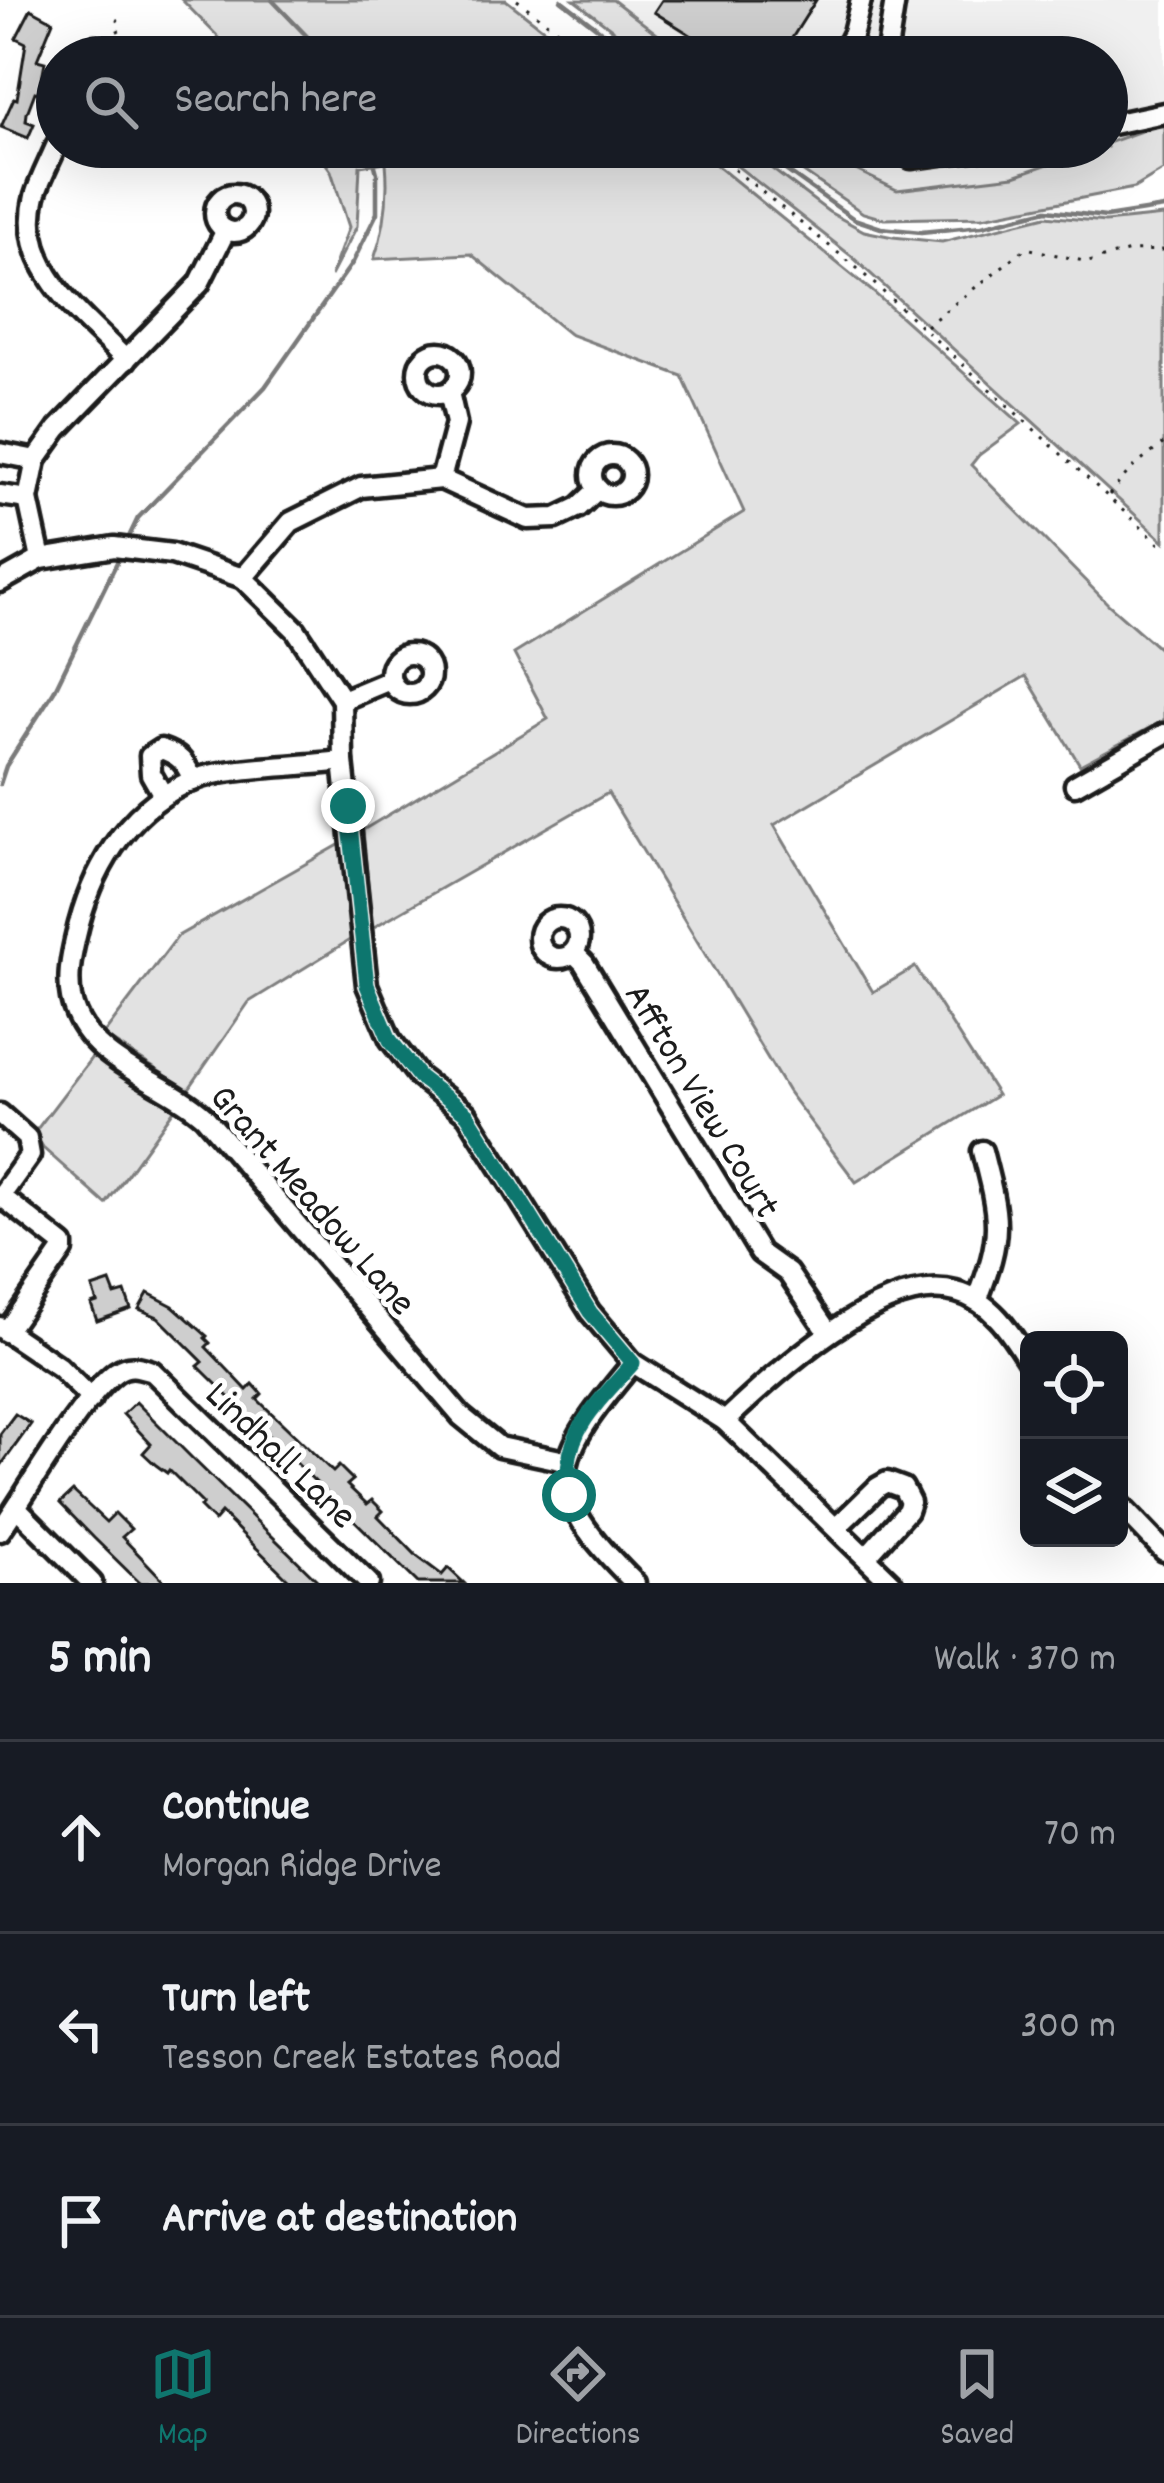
<!DOCTYPE html>
<meta charset="utf-8">
<style>
:root{--surface:#171b24;--page:#20242c;--text:#f1f3f6;--muted:#9ea1a6;--line:#363941;--accent:#0f766e}
body{margin:0;font-family:Dekko,sans-serif;background:var(--page);color:var(--text)}
.controls{position:absolute;right:36px;bottom:36px;display:grid;overflow:hidden;border-radius:18px;box-shadow:0 12px 48px #0002}
.controls button{width:108px;height:108px;display:grid;place-items:center;padding:0;border:0;border-bottom:3px solid var(--line);background:var(--surface);color:var(--text);font:60px sans-serif}
.stop{position:absolute;width:36px;height:36px;margin:-27px;border:9px solid #0f766e;border-radius:50%;background:#fff}
.stop.end{background:#0f766e;border-color:#fff;box-shadow:0 3px 12px #0008}
.list{margin:0;padding:0;list-style:none}
h2{display:flex;justify-content:space-between;align-items:center;height:156px;margin:0;padding:0 48px;font-size:51px}
h2 small{font-size:39px;font-weight:400;color:var(--muted)}
.list li{display:grid;grid-template-columns:78px 1fr auto;gap:36px;align-items:center;box-sizing:border-box;height:192px;padding:0 48px;border-top:3px solid var(--line)}
.list b{display:block;font-size:45px;white-space:nowrap}
.list p{margin:0;font-size:39px;white-space:nowrap;color:var(--muted)}
.list em{font-size:39px;font-style:normal;color:var(--muted)}
.icon{flex:none;width:66px;height:66px;fill:none;stroke:currentColor;stroke-width:2;stroke-linecap:round;stroke-linejoin:round}
.map{position:relative;flex:none;width:1164px;height:1583px;overflow:hidden}
.search{position:absolute;background:var(--surface);box-shadow:0 12px 48px #0002;left:36px;right:36px;top:36px;height:132px;display:flex;align-items:center;gap:30px;box-sizing:border-box;padding:0 42px;border-radius:66px;color:var(--muted);font-size:45px}
.sheet{height:732px;background:var(--surface)}
nav{display:flex;justify-content:space-around;align-items:center;box-sizing:border-box;height:168px;border-top:3px solid var(--line);background:var(--surface);font-size:33px;color:var(--muted)}
nav a{display:grid;justify-items:center;gap:6px}
nav .on{color:var(--accent)}
.map>svg:first-child{display:block}
.built{fill:#f0f0f0}
.green{fill:#e2e2e2;stroke:#7f7f7f;stroke-width:3}
.lines{fill:none;stroke-linecap:round;stroke-linejoin:round}
.stream{stroke:#7a7a7a;stroke-width:4.5}
.building{fill:#cecece;stroke:#1c1c1c;stroke-width:3}
.minor-casing{stroke:#1c1c1c;stroke-width:27}
.path{stroke:#1c1c1c;stroke-width:3;stroke-dasharray:3 9;stroke-linecap:butt}
.minor{stroke:#fff;stroke-width:18}
.route{stroke:#0f766e;stroke-width:15}
.labels{text-anchor:middle;stroke-width:10;stroke-linejoin:round;paint-order:stroke}
.street-label{font-size:39px;fill:#1c1c1c;stroke:#fff}
</style>
<div class="map">
<svg width="1164" height="1583" viewBox="0 0 1164 1583">
<rect width="100%" height="100%" fill="#fff"/>
<filter id="ink" filterUnits="userSpaceOnUse"><feTurbulence type="fractalNoise" baseFrequency=".00833" numOctaves="2"/><feDisplacementMap in="SourceGraphic" scale="24" xChannelSelector="R" yChannelSelector="G"/><feConvolveMatrix kernelMatrix="1 2 1 2 8 2 1 2 1" color-interpolation-filters="sRGB"/></filter>
<g filter="url(#ink)">
<g class="built">
<path d="M613,0H1164V123L1107,143V57H687Z"/>
<path d="M808,147H1097L1014,176L897,190Z"/>
</g>
<g class="green">
<path d="M182,0H506L580,57H238Z"/>
<path d="M574,0H613L687,57H648Z"/>
<path d="M1164,123V170L1134,188L983,217L884,219L863,213L767,147H808L897,190L1014,176L1097,147H1107V143Z"/>
<path d="M314,147H694L873,292L1021,424L979,455L971,465L1109,605L1164,653V720L1080,765L1026,676L774,825L873,992L915,967L997,1095L856,1182L788,1092L608,793L372,928L363,830L548,719L514,654L744,512L682,376L569,334L471,254L374,259C386,227 389,196 386,162L360,166L357,226L331,276L349,227L331,171Z"/>
<path d="M713,147H743L829,212L864,231L893,237L942,242L1046,216L1105,222L1164,216V541L850,255Z"/>
<path d="M346,841L353,938L249,1002L188,1090L103,1035L178,936Z"/>
<path d="M95,1053L178,1104L106,1204L43,1148L34,1133Z"/>
</g>
<g class="lines">
<g class="stream">
<path d="M272,0L327,57"/>
<path d="M561,0L635,57"/>
<path d="M753,147L854,219L881,228L921,232L982,226L1047,210L1106,217L1164,208"/>
<path d="M127,541L138,518L265,387L353,262L377,213V173L370,147"/>
<path d="M0,784L6,766L54,691L120,556"/>
</g>
</g>
<g class="building">
<path d="M662,0H816L780,57H726L654,12Z"/>
<path d="M31,9L53,21L37,60L45,62L42,78L45,79L43,94L35,92L27,113L26,121L34,124L28,138L1,127L14,98L17,99L26,43L16,38Z"/>
<path d="M110,1282L115,1295L125,1292L131,1309L97,1321L91,1304L97,1302L92,1288Z"/>
<path d="M148,1293L173,1306L207,1336L205,1338L210,1343L206,1347L229,1371L247,1390L253,1384L262,1394L257,1399L333,1472L339,1466L353,1480L347,1485L367,1504L372,1500L383,1511L378,1516L418,1557L442,1575L448,1568L464,1583H418L205,1373L198,1366L203,1362L158,1317L139,1309Z"/>
<path d="M136,1402L192,1458L320,1583H292L221,1513L214,1521L200,1507L203,1504L169,1470L167,1473L156,1465L143,1453L151,1444L123,1414Z"/>
<path d="M15,1414L31,1424L0,1467V1434Z"/>
<path d="M73,1491L106,1522L115,1513L131,1529L122,1537L166,1583H140L94,1538L60,1503Z"/>
</g>
<g class="lines">
<defs>
<g id="minor">
<path d="M76,57L82,49L95,46L111,57"/>
<path d="M841,57L853,33L861,0"/>
<path d="M886,57L895,0"/>
<path d="M1107,125L1164,113"/>
<path d="M57,144C50,161 40,179 35,196C16,268 82,315 126,360"/>
<path d="M893,147L911,158L992,147"/>
<circle cx="234" cy="213" r="19"/>
<circle cx="439" cy="373" r="21"/>
<path d="M0,453L36,460"/>
<circle cx="612" cy="475" r="20"/>
<path d="M441,479L456,423L449,392"/>
<path d="M0,495L28,499"/>
<path d="M41,559L28,499L36,460L58,429L199,284L226,230"/>
<path d="M243,578L291,522L361,487L441,479L528,519L556,518L579,507L598,489"/>
<path d="M0,582L41,559L114,547L172,554L243,578L296,630L342,700L343,761L367,985L390,1039L419,1077L467,1114L590,1312L633,1363L725,1421L892,1583"/>
<circle cx="410" cy="674" r="20"/>
<path d="M342,700L390,680"/>
<path d="M343,761C306,766 227,767 196,779C134,803 96,860 79,924C72,952 63,985 76,1014C98,1065 165,1081 204,1116L461,1416L499,1447L565,1461"/>
<path d="M1075,785L1164,734"/>
<path d="M163,795L151,774L150,756L161,749C179,755 186,762 193,781"/>
<circle cx="559" cy="938" r="20"/>
<path d="M574,953L584,963L760,1253L788,1273L828,1332"/>
<path d="M0,1114L27,1138L30,1155L0,1197"/>
<path d="M1,1196L63,1245V1250L6,1332"/>
<path d="M977,1301C1003,1233 1000,1221 982,1151"/>
<path d="M0,1327L59,1367L91,1399"/>
<path d="M633,1363C550,1462 538,1487 635,1583"/>
<path d="M725,1421C774,1375 883,1272 956,1292C992,1301 1011,1333 1029,1362"/>
<path d="M1119,1504L1164,1551"/>
<path d="M17,1508L92,1583"/>
<path d="M837,1527L878,1487L887,1482L903,1488L910,1502L907,1511L866,1557"/>
<path d="M0,1531C28,1491 81,1398 116,1372C129,1363 139,1367 152,1371L369,1583"/>
</g>
</defs>
<use href="#minor" class="minor-casing"/>
<g class="path">
<path d="M517,0L593,57"/>
<path d="M119,32L115,24L122,13"/>
<path d="M706,147L857,268L1164,548"/>
<path d="M926,326L1026,248L1088,262L1130,251L1164,250"/>
<path d="M1109,495L1130,470L1164,443"/>
</g>
<use href="#minor" class="minor"/>
</g>
</g>
<g class="lines" filter="url(#ink)">
<path class="route" d="M348,806L367,985L390,1040L419,1077L467,1114L590,1312L633,1363C594,1408 561,1432 569,1495"/>
</g>
<g class="labels">
<g class="street-label">
<text transform="translate(705 1099) rotate(59)" y="14">Affton View Court</text>
<text transform="translate(315 1198) rotate(49)" y="14">Grant Meadow Lane</text>
<text transform="translate(283 1453) rotate(44)" y="14">Lindhall Lane</text>
</g>
</g>
</svg>
<div class="controls">
<button><svg class="icon" aria-label="locate" viewBox="0 0 24 24"><circle cx="12" cy="12" r="6"/><path d="M12 2v4M12 18v4M2 12h4M18 12h4"/></svg></button>
<button><svg class="icon" aria-label="layers" viewBox="0 0 24 24"><path d="M12 4l9 5-9 5-9-5zM3 14l9 5 9-5"/></svg></button>
</div>
<div class="stop" style="left:569px;top:1495px"></div>
<div class="stop end" style="left:348px;top:806px"></div>
<div class="search"><svg class="icon" aria-label="search" viewBox="0 0 24 24"><circle cx="10" cy="10" r="6"/><path d="M15 15l6 6"/></svg>Search here</div>
</div>
<section class="sheet">
<h2>5 min<small>Walk · 370 m</small></h2>
<ul class="list">
<li><svg class="icon" aria-label="ahead" viewBox="0 0 24 24"><path d="M12 20V5M6 11l6-6 6 6"/></svg><div><b>Continue</b><p>Morgan Ridge Drive</p></div><em>70 m</em></li>
<li><svg class="icon" aria-label="left" viewBox="0 0 24 24"><path d="M17 20v-9H6M10 6l-5 5 5 5"/></svg><div><b>Turn left</b><p>Tesson Creek Estates Road</p></div><em>300 m</em></li>
<li><svg class="icon" aria-label="arrive" viewBox="0 0 24 24"><path d="M6 21V4h12l-3 4 3 4H6"/></svg><div><b>Arrive at destination</b></div></li>
</ul>
</section>
<nav>
<a class="on"><svg class="icon" aria-label="map" viewBox="0 0 24 24"><path d="M3 6l6-2 6 2 6-2v14l-6 2-6-2-6 2zM9 4v14M15 6v14"/></svg>Map</a>
<a><svg class="icon" aria-label="directions" viewBox="0 0 24 24"><path d="M12 3l9 9-9 9-9-9zM9 14v-3h6M13 9l2 2-2 2"/></svg>Directions</a>
<a><svg class="icon" aria-label="saved" viewBox="0 0 24 24"><path d="M7 4h10v16l-5-4-5 4z"/></svg>Saved</a>
</nav>
